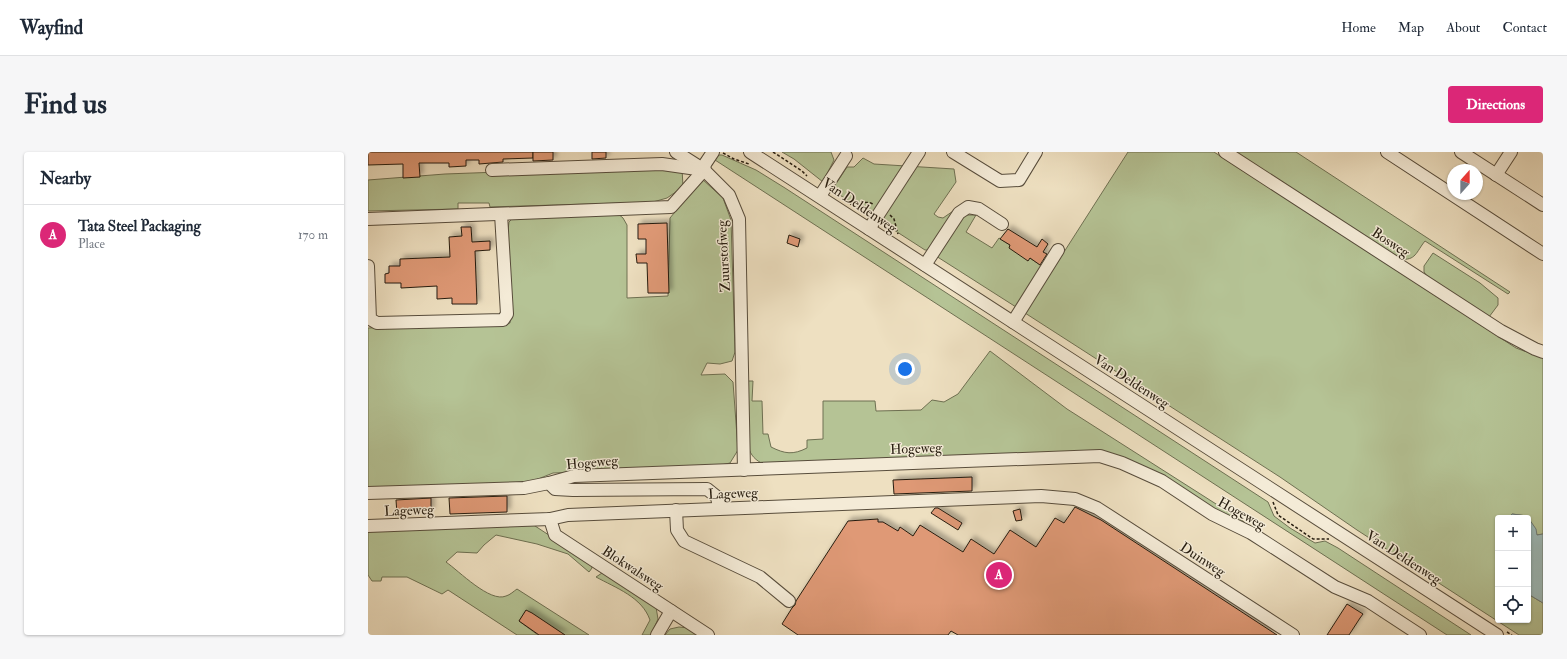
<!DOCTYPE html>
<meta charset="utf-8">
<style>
:root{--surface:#fff;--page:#f6f6f7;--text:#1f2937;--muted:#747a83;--line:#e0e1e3;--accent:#db2777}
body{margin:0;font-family:"IM FELL Double Pica",serif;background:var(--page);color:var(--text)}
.controls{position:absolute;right:12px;bottom:12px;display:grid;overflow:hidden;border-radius:4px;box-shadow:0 1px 3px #0004}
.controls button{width:36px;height:36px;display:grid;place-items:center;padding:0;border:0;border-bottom:1px solid var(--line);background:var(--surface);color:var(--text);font:20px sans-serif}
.compass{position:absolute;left:1079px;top:12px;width:36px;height:36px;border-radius:50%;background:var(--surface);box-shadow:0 1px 3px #0004;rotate:21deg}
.you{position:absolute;left:537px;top:217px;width:14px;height:14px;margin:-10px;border:3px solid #fff;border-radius:50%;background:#1a73e8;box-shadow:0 0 0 6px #1a73e833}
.badge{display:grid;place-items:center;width:26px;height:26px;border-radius:50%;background:var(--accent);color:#fff;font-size:13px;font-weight:700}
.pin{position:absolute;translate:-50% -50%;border:2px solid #fff;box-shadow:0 1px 4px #0006}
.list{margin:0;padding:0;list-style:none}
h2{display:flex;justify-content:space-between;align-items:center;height:52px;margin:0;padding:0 16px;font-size:17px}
h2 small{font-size:13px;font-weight:400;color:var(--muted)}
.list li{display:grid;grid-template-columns:26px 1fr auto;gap:12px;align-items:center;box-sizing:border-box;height:60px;padding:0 16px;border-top:1px solid var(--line)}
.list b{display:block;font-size:15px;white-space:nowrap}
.list p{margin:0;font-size:13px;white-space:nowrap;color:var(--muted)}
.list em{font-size:13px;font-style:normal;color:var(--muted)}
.icon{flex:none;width:22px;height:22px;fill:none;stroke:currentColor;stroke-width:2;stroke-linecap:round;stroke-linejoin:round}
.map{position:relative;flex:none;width:1175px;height:483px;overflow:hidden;border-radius:4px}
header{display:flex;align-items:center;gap:24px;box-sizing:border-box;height:56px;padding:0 20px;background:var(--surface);border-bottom:1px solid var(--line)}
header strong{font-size:19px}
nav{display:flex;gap:22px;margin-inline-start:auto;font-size:14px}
.intro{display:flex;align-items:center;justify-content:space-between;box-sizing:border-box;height:96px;padding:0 24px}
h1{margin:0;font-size:28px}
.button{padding:10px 18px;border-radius:4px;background:var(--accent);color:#fff;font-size:14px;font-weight:700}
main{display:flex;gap:24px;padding:0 24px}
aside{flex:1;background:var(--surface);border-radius:4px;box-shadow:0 1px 3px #0004}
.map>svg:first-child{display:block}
.green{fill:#b5c395;stroke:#6e7052}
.water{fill:#9cbbbb;stroke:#6d7b76}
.building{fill:#df9976;stroke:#261c0f;filter:url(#shadow)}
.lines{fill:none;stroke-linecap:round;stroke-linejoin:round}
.minor-casing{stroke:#584d3c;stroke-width:14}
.path{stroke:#261c0f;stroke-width:1.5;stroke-dasharray:3 2;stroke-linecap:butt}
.minor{stroke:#f4ebd7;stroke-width:12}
.labels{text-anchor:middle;stroke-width:3;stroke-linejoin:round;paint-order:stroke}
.street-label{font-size:14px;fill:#261c0f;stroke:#f4ebd7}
</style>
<header>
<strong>Wayfind</strong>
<nav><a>Home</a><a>Map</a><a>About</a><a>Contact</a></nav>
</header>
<div class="intro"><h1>Find us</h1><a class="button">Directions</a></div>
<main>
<aside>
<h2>Nearby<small></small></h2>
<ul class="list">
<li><span class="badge">A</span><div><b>Tata Steel Packaging</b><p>Place</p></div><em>170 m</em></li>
</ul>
</aside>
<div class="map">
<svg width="1175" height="483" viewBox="0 0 1175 483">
<defs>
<filter id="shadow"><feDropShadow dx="3.5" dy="-3.5" stdDeviation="2" flood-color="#0004"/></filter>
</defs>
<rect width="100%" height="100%" fill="#eee0c1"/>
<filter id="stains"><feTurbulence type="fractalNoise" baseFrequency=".005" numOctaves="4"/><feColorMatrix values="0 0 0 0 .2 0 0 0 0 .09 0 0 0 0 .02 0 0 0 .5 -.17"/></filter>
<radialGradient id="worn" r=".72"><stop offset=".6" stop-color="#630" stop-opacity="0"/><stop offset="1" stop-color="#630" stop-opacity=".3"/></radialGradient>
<g class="green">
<path d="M414,0H463L466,8L455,30L426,7Z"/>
<path d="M760,0H846L1148,196L1175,206V382L1169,383L1159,364L1144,362L1140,366H1130V468H1160V442L1175,451V483H1151L989,378L912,325L657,161Z"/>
<path d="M866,0H928L1142,140L1140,142L1057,89C1048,100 1048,109 1032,107Z"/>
<path d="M350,3H354L388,18L417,36L900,350L906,364L922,376L947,391L957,389L970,396L1103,483H1079L347,8Z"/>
<path d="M495,6L506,12L586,17L588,30L566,62L570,65L575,66L591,55L562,98H557L464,38L479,15H486Z"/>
<path d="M296,14L314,16L315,35L299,46L285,50L122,55L121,51H90V57L0,59V28L77,22Z"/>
<path d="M334,27L355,46L363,68L367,200L364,209L352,212L339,211L333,223L357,222L365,230L370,298L362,311L344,315L185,321L160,331L0,337V176L142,171L140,78L141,70L145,66L249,61L255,66L259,73V146L300,144L302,66Z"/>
<path d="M598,63H608L598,80L624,96L631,86L674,114L648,155L568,104L590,69Z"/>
<path d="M1065,101L1112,131L1130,146V153L1121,165L1059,124L1056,120V114Z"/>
<path d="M622,199L699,257L892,380L857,365L760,309L397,313C387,308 383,304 380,294L378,229H385L384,249H394L395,282H400L403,295C417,302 425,303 439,296V288L455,287V249H507L508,259L553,258L564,248L576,250L590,242Z"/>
<path d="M164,372L222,410L224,416L221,420L200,402L169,392L128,383L116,393L109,401L89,400L78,410C91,419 122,451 138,444C142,443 146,439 149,437L221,483H197L158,459L151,469L170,483H149L80,438L74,442L39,425H14L13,429H4L0,423V378Z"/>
<path d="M234,421L239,422L288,455L290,467L283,483H274L282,468C274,445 248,436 228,425Z"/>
<path d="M311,475L321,476L332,483H297L302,477Z"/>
</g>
<path class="water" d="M1144,362L1159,364L1168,377L1169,383L1175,382V451L1160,442V366H1140Z"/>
<g class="building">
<path d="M0,0H165V6L135,7V10L111,12V8H98V14L81,15V11H51L52,25L35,26V12L0,13Z"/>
<path d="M165,0H185V8L165,9Z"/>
<path d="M224,0H238V6L224,7Z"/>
<path d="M299,71L301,141H280L279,111H269L268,102H278V87H270V72Z"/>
<path d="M93,75H103L104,90L122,89V98L107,99L109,152H84V146L69,147V134L33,136V131H17V122L21,121V114H32V107L82,105L81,85L94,84Z"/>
<path d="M640,77L669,95L674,87L680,92L675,100L679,102L672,113L662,106L660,109L641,96L642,93L632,87Z"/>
<path d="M421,83L432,87L430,95L419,91Z"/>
<path d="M604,325V339L526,342L525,328Z"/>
<path d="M139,344V360L82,362L81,346Z"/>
<path d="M63,346V359L29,362L28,348Z"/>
<path d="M707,355L733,368L909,483H590L583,479L580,483H430L414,472L424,456L427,453L428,449L480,369L510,367V370H515L530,379L532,375L545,384L552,373L595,400L603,387L626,402L642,378L668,395L687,366L696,371Z"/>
<path d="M567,356H570L594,371L590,378L563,361Z"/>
<path d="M652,357L654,368L648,369L645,359Z"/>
<path d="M979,452L995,462L992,466L981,483H959Z"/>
<path d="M158,458L164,461L197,483H171L151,469Z"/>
</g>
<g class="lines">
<defs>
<g id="minor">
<path d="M308,0L330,14"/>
<path d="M382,0L1129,483"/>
<path d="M585,0L632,29L651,28L668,0"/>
<path d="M857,0L1133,179L1167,197L1175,200"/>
<path d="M1019,0L1175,102"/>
<path d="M1093,0L1175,53"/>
<path d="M124,18L294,12L336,18L361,43L371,67L376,318"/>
<path d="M1128,23L1143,0"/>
<path d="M452,44L478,4"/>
<path d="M0,67L303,55L336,18L337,12L345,0"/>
<path d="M501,77L551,0"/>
<path d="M557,113L591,61L600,55L611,57L634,72"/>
<path d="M0,114L2,167L9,171L135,168L139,162L133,62"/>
<path d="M645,170L690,98"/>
<path d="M181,331L187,337L205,338L339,337L349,345L351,356"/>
<path d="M0,341L156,336L181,331L206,324L732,304L754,311L794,329L844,362L883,381L967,435L1000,449L1052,483"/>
<path d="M308,358L309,378L316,389L392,425L421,449"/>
<path d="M182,367L187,383L340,483"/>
<path d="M0,374L182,367L200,363L673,344L707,347L729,356L925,483"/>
<path d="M289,483L303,459"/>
</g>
</defs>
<use href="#minor" class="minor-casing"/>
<g class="path">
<path d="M405,0L434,19L439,24"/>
<path d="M355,1L366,7L381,12"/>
<path d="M482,52C491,53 497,48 505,52"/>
<path d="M522,63L526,67L530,82"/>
<path d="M905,350L910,363L945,387H961"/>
<path d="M1139,480L1144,483"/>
</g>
<use href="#minor" class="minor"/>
</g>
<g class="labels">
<g class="street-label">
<text transform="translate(492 53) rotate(34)" y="5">Van Deldenweg</text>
<text transform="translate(1023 90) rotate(33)" y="5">Bosweg</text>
<text transform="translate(355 104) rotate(-93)" y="5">Zuurstofweg</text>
<text transform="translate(764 229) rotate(33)" y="5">Van Deldenweg</text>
<text transform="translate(548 296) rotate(-2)" y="5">Hogeweg</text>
<text transform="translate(224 310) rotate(-5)" y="5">Hogeweg</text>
<text transform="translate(365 341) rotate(-2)" y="5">Lageweg</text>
<text transform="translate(41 358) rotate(-2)" y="5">Lageweg</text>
<text transform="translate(874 361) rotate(29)" y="5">Hogeweg</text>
<text transform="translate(1036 405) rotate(33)" y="5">Van Deldenweg</text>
<text transform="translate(835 407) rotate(33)" y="5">Duinweg</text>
<text transform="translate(265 416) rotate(33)" y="5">Blokwalsweg</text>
</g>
</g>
<rect width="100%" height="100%" filter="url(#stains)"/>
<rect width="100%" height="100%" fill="url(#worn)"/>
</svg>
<div class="controls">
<button>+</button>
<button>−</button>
<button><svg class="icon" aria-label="locate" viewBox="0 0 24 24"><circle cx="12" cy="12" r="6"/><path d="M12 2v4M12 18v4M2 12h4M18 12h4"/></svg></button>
</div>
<svg class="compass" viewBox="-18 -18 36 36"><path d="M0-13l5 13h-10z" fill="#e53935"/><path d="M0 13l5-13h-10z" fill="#747a83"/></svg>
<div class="you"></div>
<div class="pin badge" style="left:631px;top:423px">A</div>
</div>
</main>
